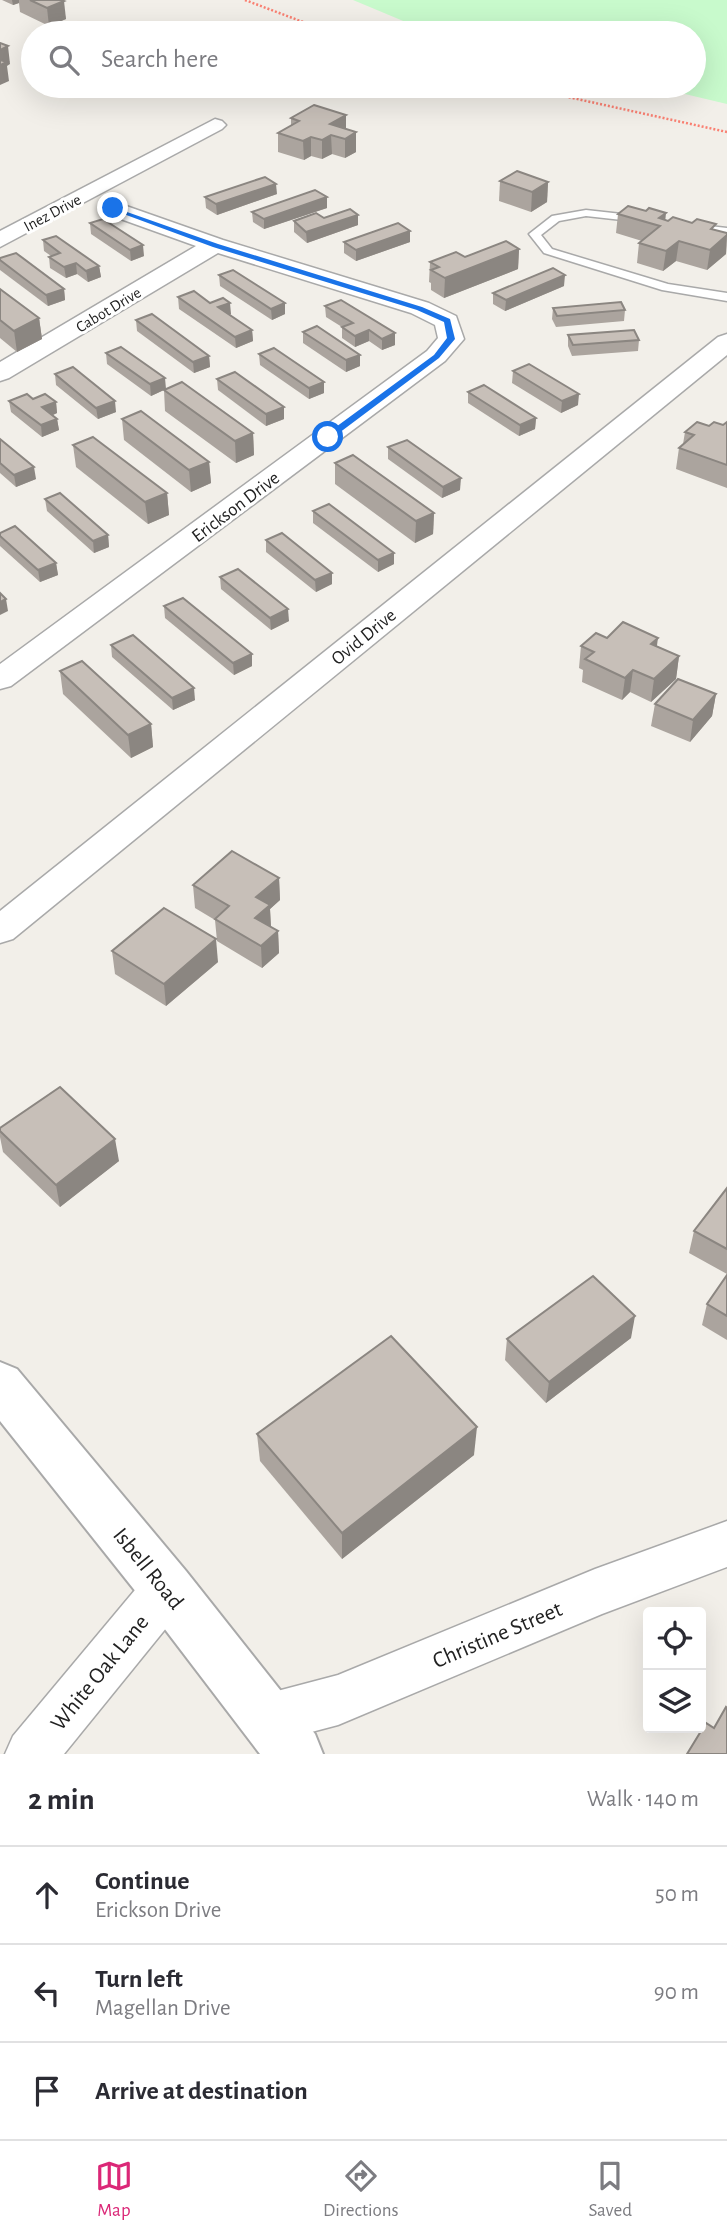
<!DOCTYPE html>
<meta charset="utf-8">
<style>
:root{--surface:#fff;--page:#f7f7f7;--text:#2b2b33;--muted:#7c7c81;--line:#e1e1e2;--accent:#db2777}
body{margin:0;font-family:"Alegreya Sans",sans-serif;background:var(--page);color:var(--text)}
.controls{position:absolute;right:21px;bottom:21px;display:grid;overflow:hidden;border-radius:7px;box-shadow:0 7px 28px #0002}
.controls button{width:63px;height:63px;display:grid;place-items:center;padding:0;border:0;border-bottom:2px solid var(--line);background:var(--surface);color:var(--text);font:35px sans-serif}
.stop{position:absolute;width:21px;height:21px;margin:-16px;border:5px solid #1a73e8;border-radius:50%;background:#fff}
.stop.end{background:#1a73e8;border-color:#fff;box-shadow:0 2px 7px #0008}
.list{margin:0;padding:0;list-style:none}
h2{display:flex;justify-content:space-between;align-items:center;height:91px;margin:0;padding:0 28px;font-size:30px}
h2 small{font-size:23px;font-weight:400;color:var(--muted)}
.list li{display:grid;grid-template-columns:46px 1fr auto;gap:21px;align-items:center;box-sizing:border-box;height:98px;padding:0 28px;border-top:2px solid var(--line)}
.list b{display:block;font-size:26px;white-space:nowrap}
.list p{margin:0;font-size:23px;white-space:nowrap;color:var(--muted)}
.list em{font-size:23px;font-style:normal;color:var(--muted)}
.icon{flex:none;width:38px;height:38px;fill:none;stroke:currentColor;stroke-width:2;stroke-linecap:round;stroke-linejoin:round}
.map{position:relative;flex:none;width:727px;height:1754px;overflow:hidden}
.search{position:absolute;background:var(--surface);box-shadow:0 7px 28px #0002;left:21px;right:21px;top:21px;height:77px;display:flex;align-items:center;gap:18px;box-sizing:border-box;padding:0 24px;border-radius:38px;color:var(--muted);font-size:26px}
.sheet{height:385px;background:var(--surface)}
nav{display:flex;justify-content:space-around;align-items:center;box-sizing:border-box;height:98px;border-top:2px solid var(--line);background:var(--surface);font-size:19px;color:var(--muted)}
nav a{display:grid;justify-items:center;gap:4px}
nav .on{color:var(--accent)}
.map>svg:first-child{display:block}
.park{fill:#c8facc}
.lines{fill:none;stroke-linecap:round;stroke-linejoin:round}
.service-casing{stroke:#a9a9a9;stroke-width:3}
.minor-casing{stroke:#a9a9a9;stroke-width:3}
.tertiary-casing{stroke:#a9a9a9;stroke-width:4}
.path{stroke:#fa8072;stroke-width:2.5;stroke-dasharray:2 2;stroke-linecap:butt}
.service{fill:#fff;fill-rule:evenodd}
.minor{fill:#fff;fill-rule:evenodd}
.tertiary{fill:#fff;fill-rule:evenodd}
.wall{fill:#aba49e}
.shaded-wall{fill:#8b8681}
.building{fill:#c7bfb8;stroke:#8b8681;stroke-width:2}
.route{fill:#1a73e8}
.labels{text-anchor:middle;stroke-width:6;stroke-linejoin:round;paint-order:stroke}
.far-street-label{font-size:16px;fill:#222;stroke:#fff}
.street-label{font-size:19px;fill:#222;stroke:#fff}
.near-street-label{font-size:23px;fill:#222;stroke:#fff}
</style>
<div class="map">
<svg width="727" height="1754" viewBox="0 0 727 1754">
<rect width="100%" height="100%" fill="#f2efe9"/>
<path class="park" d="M353,0H727V104L651,86H694V33H432Z"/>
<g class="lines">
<defs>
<g id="service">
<path d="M586,210L640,216L646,219L640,222L586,216L559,221L541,235L552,249L668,284L727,293V301L662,290L544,253L529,234L552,216Z"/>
<path d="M692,224L727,228V234L688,229V225Z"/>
</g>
<g id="minor">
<path d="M215,119L222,121L226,125L222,129L0,247V231Z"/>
<path d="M112,201L223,240L429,303L456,316L464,339L445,361L11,686L0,689V664L427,351L438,338L435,325L411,313L218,253L9,378L0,381V362L196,246L104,213L101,208L104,203Z"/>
<path d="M727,334V355L13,939L0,943V911L718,337Z"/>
<path d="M727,1521V1567L602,1614L338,1725L266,1744L248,1737L241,1719L248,1701L266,1694L338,1675L595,1569Z"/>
<path d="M167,1566L184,1572L191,1589L184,1606L64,1754H5L13,1736L150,1572Z"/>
</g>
<path id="tertiary" d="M0,1362L17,1369L186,1571L315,1734L323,1754H260L148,1607L0,1421Z"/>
</defs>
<use href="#service" class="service-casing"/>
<use href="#minor" class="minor-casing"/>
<use href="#tertiary" class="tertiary-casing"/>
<g class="path">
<path d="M245,0L332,33"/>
<path d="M518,86L727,132"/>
</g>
<use href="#service" class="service"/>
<use href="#minor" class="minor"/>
<use href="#tertiary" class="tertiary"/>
</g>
<g class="wall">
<path d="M2,0H61L66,19L49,26L20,12L19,3L13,5Z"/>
<path d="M291,118L346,129L356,152L345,158L332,154L322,159L311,156L304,160L278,152V133L291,126Z"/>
<path d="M500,181L548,182L547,202L531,212L499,201Z"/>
<path d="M277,194L217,215L206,208L205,197Z"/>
<path d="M327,197V208L264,229L253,222L252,212Z"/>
<path d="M618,214L665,220L716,230L727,233L726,254L707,270L676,261L663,271L637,263L639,243L642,241L616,233Z"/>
<path d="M294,221L358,225L307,243L294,232Z"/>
<path d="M90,223L144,256L131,261L91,234Z"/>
<path d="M43,240L99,266L101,277L88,282L77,274L66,278L50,268L49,257L51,256L44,251Z"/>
<path d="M344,242H410L356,261L344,253Z"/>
<path d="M519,249L518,269L444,298L431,290V283L429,282L430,262Z"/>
<path d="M0,258L64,289L65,300L48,306L0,270Z"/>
<path d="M219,275L285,314L272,320L220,286Z"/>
<path d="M564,286L505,311L493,304V293Z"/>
<path d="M0,289L39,318L42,339L17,352L0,338Z"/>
<path d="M178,297L210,303L231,314L229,315L252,330L253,341L236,348L179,309Z"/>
<path d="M325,306L395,345L382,350L369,341L355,347L342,338V327L326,317Z"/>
<path d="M553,308L625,310L624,321L556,327L552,319Z"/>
<path d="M136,320L209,356L210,367L194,373L137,331Z"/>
<path d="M303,332L360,355V366L346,372L303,343Z"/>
<path d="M568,335L639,340L638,351L572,356L568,346Z"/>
<path d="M106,353L166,389L253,433L254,455L236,463L165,411L164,390L151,396L107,364Z"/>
<path d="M259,354L324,393L309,399L260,365Z"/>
<path d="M513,371L578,405L561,413L512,383Z"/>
<path d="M55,374L116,412L98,419L56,385Z"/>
<path d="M217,379L284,407V419L266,426L218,390Z"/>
<path d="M468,392L536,418L535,429L519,436L468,403Z"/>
<path d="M33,399L56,402L57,413L53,415L57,419L59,430L42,437L11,412L9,401Z"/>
<path d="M122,419L209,462L211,483L191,492L124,440Z"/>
<path d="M727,422V488L676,469L679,448L683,444L685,432L709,426L723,425Z"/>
<path d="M0,439L36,479L16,487L0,473Z"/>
<path d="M73,445L167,493L169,515L148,524L76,467Z"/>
<path d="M388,447L460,490L442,498L388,459Z"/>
<path d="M335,463L434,513L433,534L415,543L335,484Z"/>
<path d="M45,499L108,535L109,547L94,553L47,511Z"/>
<path d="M313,511L394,564L378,572L313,523Z"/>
<path d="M0,533L56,563L58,575L40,582L0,546Z"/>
<path d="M266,540L332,573V584L316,592L266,552Z"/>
<path d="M220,577L289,621L271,630L221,589Z"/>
<path d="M164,606L252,666L234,675L165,618Z"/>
<path d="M607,638L657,646L679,656L676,679L651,702L630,692L622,700L582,682L583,670L579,668L581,646Z"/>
<path d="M111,645L195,700L173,710L112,657Z"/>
<path d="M60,671L151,724L153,747L131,758L63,694Z"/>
<path d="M716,694L712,716L690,742L651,726L655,704Z"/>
<path d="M279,878L280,900L270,909L271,927L278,931L279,953L262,968L217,941L215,920L195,908L193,885Z"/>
<path d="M112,951L218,962L166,1006L115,974Z"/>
<path d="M0,1128L119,1161L60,1207L3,1152L0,1137Z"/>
<path d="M727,1188V1274L689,1253L694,1231Z"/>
<path d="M727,1275V1340L702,1325L707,1304Z"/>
<path d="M631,1338L546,1403L505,1360L507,1339Z"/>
<path d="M257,1434L474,1455L342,1559L260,1461Z"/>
</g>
<g class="shaded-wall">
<path d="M12,0H19V3L13,5Z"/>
<path d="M64,1L66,19L49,26L47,8Z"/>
<path d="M8,46L10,64L7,66L9,81L0,85V50Z"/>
<path d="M346,115V134L331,135L332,154L322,159V140L330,124Z"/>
<path d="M356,132V152L345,158V139Z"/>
<path d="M311,137V156L304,160L303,141Z"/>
<path d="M548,182L547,202L531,212L532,192Z"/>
<path d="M276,184L277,194L217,215L216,204Z"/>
<path d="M327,197V208L264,229V219Z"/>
<path d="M666,213L664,233L660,226L659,218Z"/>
<path d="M358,215V225L307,243L306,232Z"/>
<path d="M410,231V242L356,261V250Z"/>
<path d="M727,235L726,254L707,270L710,250Z"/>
<path d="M679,241L676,261L663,271L666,251Z"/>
<path d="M143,245L144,256L131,261L130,250Z"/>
<path d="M519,249L518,269L444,298L445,278Z"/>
<path d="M76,263L77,274L66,278L64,267Z"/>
<path d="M99,266L101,277L88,282L86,271Z"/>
<path d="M565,275L564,286L505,311L506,300Z"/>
<path d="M64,289L65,300L48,306L46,295Z"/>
<path d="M230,303L231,314L219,318L218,307Z"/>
<path d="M285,303V314L272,320L271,309Z"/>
<path d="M39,318L42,339L17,352L14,331Z"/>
<path d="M252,330L253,341L236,348L235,337Z"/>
<path d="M369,330V341L355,347V336Z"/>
<path d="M395,333V345L382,350V339Z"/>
<path d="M360,355V366L346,372V360Z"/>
<path d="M209,356L210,367L194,373L193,362Z"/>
<path d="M165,378L166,389L151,396L150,384Z"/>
<path d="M324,382V393L309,399V388Z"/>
<path d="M579,394L578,405L561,413L562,401Z"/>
<path d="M115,401L116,412L98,419L96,408Z"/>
<path d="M56,402L57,413L44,419L42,407Z"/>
<path d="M284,407V419L266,426V414Z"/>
<path d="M536,418L535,429L519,436L520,425Z"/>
<path d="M57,419L59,430L42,437L41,425Z"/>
<path d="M253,433L254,455L236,463L235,441Z"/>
<path d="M209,462L211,483L191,492L189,470Z"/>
<path d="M34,467L36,479L16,487L14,475Z"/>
<path d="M461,478L460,490L442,498L443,487Z"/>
<path d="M167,493L169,515L148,524L145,502Z"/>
<path d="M434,513L433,534L415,543L416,521Z"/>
<path d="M108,535L109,547L94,553L93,541Z"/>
<path d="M394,553V564L378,572V560Z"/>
<path d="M56,563L58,575L40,582L38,570Z"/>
<path d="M332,573V584L316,592L315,580Z"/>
<path d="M6,599L8,611L0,615V602Z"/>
<path d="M288,609L289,621L271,630L270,618Z"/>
<path d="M658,638L655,660L651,644Z"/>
<path d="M252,654V666L234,675L233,663Z"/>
<path d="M679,656L676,679L651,702L654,679Z"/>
<path d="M633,670L630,692L622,700L625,678Z"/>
<path d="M194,688L195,700L173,710L172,698Z"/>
<path d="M716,694L712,716L690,742L693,720Z"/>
<path d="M151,724L153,747L131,758L128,735Z"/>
<path d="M279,878L280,900L270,909L271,928L255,918L256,897Z"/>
<path d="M278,931L279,953L262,968L261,946Z"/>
<path d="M216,939L218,962L166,1006L164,984Z"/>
<path d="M115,1139L119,1161L60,1207L56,1185Z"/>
<path d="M635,1316L631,1338L546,1403L549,1382Z"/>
<path d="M477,1427L474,1455L342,1559V1533Z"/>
</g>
<g class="building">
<path d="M30,0H61L64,1L47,8Z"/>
<path d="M0,43L8,46L0,50Z"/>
<path d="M0,60L7,62L0,65Z"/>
<path d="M314,105L346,115L330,124L356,132L345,139L331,135L322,140L311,137L303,141L278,133L299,121L291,118Z"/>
<path d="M517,171L548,182L532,192L500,181Z"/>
<path d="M265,177L276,184L216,204L205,197Z"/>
<path d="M315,190L327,197L264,219L252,212Z"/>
<path d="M628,206L646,211L649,208L666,213L659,218L668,221L673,217L692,223L697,219L716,224L711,229L727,233V235L710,250L679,241L666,251L639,243L660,226L618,214Z"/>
<path d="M350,209L358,215L306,232L294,221L316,213L324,218Z"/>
<path d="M103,219L143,245L130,250L90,223Z"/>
<path d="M398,223L410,231L356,250L344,242Z"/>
<path d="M56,236L99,266L86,271L76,263L64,267L49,257L60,253L43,240Z"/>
<path d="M506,241L519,249L445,278L431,270L439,267L430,262L456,252L465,257Z"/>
<path d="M16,253L64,289L46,295L0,260V258Z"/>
<path d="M553,268L565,275L506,300L493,293Z"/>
<path d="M233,270L285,303L271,309L219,275Z"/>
<path d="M0,289L39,318L14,331L0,320Z"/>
<path d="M194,291L210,303L223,298L230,303L218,307L252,330L235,337L178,297Z"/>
<path d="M341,300L395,333L382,339L369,330L355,336L342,327L353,323L325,306Z"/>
<path d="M621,302L625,310L557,316L553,308Z"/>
<path d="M152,314L209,356L193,362L136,320Z"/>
<path d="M317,326L360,355L346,360L303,332Z"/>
<path d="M634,330L639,340L573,345L568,335Z"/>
<path d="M121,347L165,378L150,384L106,353Z"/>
<path d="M274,348L324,382L309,388L259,354Z"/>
<path d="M529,364L579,394L562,401L513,371Z"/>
<path d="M73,367L115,401L96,408L55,374Z"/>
<path d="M235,372L284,407L266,414L217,379Z"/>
<path d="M182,382L253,433L235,441L164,390Z"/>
<path d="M484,385L536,418L520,425L468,392Z"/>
<path d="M27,394L33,399L45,394L56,402L42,407L57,419L41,425L9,401Z"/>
<path d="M141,411L209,462L189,470L122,419Z"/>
<path d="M697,422L709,426L714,422L723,425L727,422V465L679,448L694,435L685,432Z"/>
<path d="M93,437L167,493L145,502L73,445Z"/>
<path d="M0,439L34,467L14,475L0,463Z"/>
<path d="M407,440L461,478L443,487L388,447Z"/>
<path d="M353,455L434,513L416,521L335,463Z"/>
<path d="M60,493L108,535L93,541L45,499Z"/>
<path d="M329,504L394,553L378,560L313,511Z"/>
<path d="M15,526L56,563L38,570L0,536V533Z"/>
<path d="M282,533L332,573L315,580L266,540Z"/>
<path d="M238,569L288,609L270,618L220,577Z"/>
<path d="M0,593L6,599L0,602Z"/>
<path d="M183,598L252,654L233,663L164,606Z"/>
<path d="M623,622L658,638L651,644L679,656L654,679L633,670L625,678L585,659L594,652L581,646L596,633L607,638Z"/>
<path d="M133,635L194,688L172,698L111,645Z"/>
<path d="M82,661L151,724L128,735L60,671Z"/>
<path d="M678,679L716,694L693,720L655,704Z"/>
<path d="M232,851L279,878L256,897L270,905L255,918L278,931L261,946L215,919L229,906L193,885Z"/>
<path d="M164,908L216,939L164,984L112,951Z"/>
<path d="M60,1087L115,1139L56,1185L0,1131V1128Z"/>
<path d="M727,1188V1249L694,1231Z"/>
<path d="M727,1275V1316L707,1304Z"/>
<path d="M593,1276L635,1316L549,1382L507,1339Z"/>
<path d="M391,1336L477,1427L342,1533L257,1434Z"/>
<path d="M726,1707L727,1708V1754H687L706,1723L714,1728Z"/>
</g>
<path class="route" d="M110,206L218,244L422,307L450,319L455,339L439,358L331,439H325V435L434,355L447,338L444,322L417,310L213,247L110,209Z"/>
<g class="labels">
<g class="far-street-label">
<text transform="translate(52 212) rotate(-28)" y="6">Inez Drive</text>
<text transform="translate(108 309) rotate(-31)" y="6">Cabot Drive</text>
</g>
<g class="street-label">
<text transform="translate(235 506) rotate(-37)" y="7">Erickson Drive</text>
<text transform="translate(363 636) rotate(-39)" y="7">Ovid Drive</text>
</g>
<g class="near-street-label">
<text transform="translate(149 1568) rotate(51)" y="8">Isbell Road</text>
<text transform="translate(497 1634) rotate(-23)" y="8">Christine Street</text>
<text transform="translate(99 1672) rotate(-51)" y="8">White Oak Lane</text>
</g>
</g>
</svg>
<div class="controls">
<button><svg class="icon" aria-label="locate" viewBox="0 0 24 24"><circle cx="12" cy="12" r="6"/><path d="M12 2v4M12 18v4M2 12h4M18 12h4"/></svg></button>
<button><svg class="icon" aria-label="layers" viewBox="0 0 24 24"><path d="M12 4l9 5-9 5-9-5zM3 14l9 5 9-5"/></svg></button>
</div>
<div class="stop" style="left:328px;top:437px"></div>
<div class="stop end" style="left:113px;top:208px"></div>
<div class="search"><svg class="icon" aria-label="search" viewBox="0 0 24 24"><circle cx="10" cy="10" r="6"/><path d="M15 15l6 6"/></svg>Search here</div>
</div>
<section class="sheet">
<h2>2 min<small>Walk · 140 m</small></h2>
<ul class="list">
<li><svg class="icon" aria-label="ahead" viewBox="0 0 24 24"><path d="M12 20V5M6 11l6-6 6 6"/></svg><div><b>Continue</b><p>Erickson Drive</p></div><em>50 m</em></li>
<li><svg class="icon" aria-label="left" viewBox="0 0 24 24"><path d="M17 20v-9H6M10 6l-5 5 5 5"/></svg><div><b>Turn left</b><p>Magellan Drive</p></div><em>90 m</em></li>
<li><svg class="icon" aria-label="arrive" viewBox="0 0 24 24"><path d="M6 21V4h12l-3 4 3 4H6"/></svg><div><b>Arrive at destination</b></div></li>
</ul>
</section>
<nav>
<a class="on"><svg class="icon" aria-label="map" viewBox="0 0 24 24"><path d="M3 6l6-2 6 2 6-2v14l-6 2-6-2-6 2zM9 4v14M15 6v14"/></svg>Map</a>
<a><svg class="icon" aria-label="directions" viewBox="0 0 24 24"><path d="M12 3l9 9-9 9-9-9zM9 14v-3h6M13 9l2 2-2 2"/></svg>Directions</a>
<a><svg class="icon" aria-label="saved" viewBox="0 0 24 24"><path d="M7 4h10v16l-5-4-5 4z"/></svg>Saved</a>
</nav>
